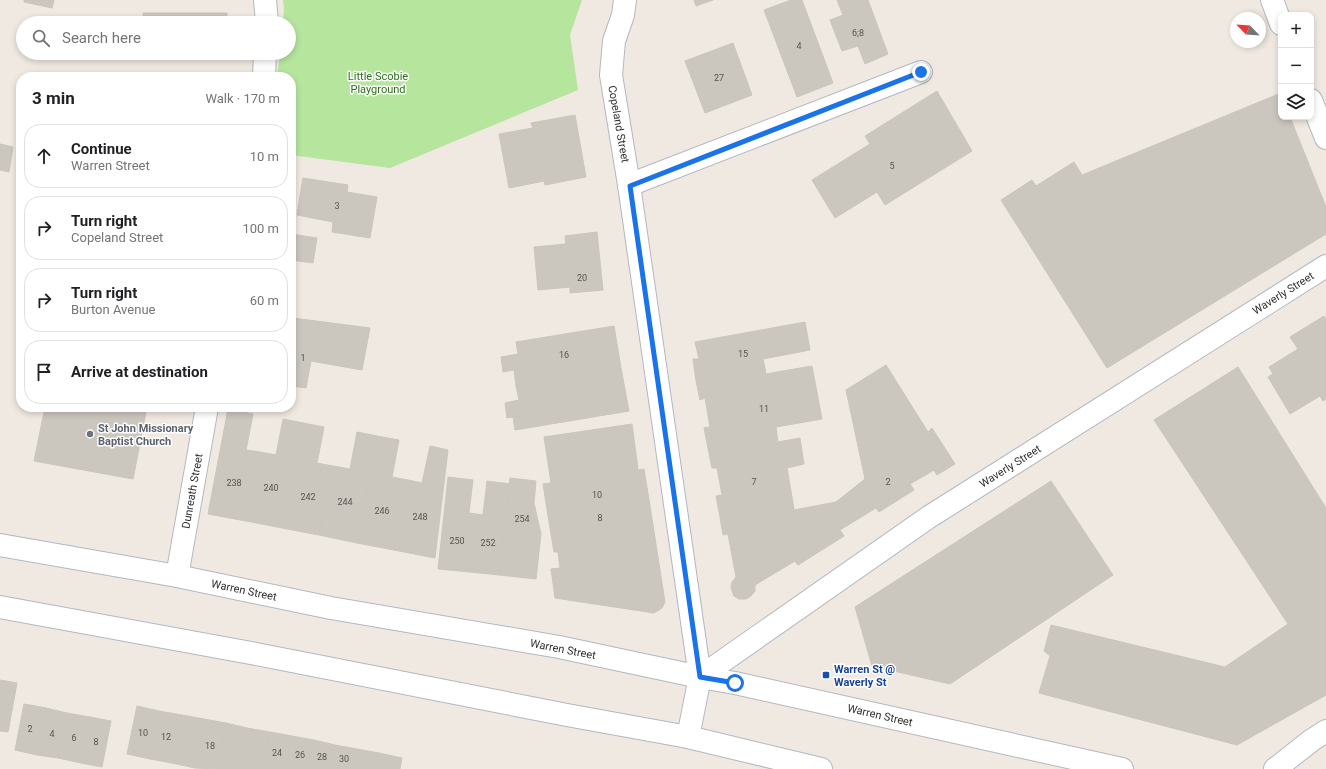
<!DOCTYPE html>
<meta charset="utf-8">
<style>
:root{--surface:#fff;--page:#f6f6f6;--text:#202124;--muted:#757577;--line:#e0e0e0}
body{margin:0;font-family:Roboto,sans-serif;background:var(--page);color:var(--text)}
.controls{position:absolute;right:12px;top:12px;display:grid;overflow:hidden;border-radius:8px;box-shadow:0 2px 6px #0003}
.controls button{width:36px;height:36px;display:grid;place-items:center;padding:0;border:0;border-bottom:1px solid var(--line);background:var(--surface);color:var(--text);font:20px sans-serif}
.compass{position:absolute;left:1230px;top:12px;width:36px;height:36px;border-radius:50%;background:var(--surface);box-shadow:0 2px 6px #0003;rotate:295deg}
.stop{position:absolute;width:12px;height:12px;margin:-9px;border:3px solid #1a73e8;border-radius:50%;background:#fff}
.stop.end{background:#1a73e8;border-color:#fff;box-shadow:0 1px 4px #0008}
.list{margin:0;padding:0;list-style:none}
h2{display:flex;justify-content:space-between;align-items:center;height:52px;margin:0;padding:0 16px;font-size:17px}
h2 small{font-size:13px;font-weight:400;color:var(--muted)}
.list li{display:grid;grid-template-columns:26px 1fr auto;gap:12px;align-items:center;box-sizing:border-box;height:64px;margin:0 8px 8px;padding:0 8px;border:1px solid var(--line);border-radius:16px}
.list b{display:block;font-size:15px;white-space:nowrap}
.list p{margin:0;font-size:13px;white-space:nowrap;color:var(--muted)}
.list em{font-size:13px;font-style:normal;color:var(--muted)}
.icon{flex:none;width:22px;height:22px;fill:none;stroke:currentColor;stroke-width:2;stroke-linecap:round;stroke-linejoin:round}
.map{position:relative;flex:none;width:1326px;height:769px;overflow:hidden}
.search{position:absolute;background:var(--surface);box-shadow:0 2px 6px #0003;left:16px;top:16px;width:280px;height:44px;display:flex;align-items:center;gap:10px;box-sizing:border-box;padding:0 14px;border-radius:22px;color:var(--muted);font-size:15px}
.panel{position:absolute;background:var(--surface);box-shadow:0 2px 6px #0003;left:16px;top:72px;width:280px;height:340px;border-radius:16px}
.map>svg:first-child{display:block}
.green{fill:#b6e59e}
.building{fill:#cbc7bf;stroke:#cbc5ba}
.lines{fill:none;stroke-linecap:round;stroke-linejoin:round}
.street-casing{stroke:#b4b7c1;stroke-width:24}
.secondary-casing{stroke:#b4b7c1;stroke-width:24}
.street{stroke:#fff;stroke-width:22}
.secondary{stroke:#fff;stroke-width:22}
.route{stroke:#1a73e8;stroke-width:5}
.worship-dot{fill:#6b7280;stroke:#fff;stroke-width:1.5}
.transit-dot{fill:#1a4fb4;stroke:#fff;stroke-width:1.5}
.labels{text-anchor:middle;stroke-width:3;stroke-linejoin:round;paint-order:stroke}
.number-label{font-size:9px;fill:#555452}
.park-label{font-size:11px;fill:#2c6e1b;stroke:#fff}
.street-label{font-size:11px;fill:#2e2e2e;stroke:#fff}
.worship-label{font-size:11px;font-weight:bold;fill:#5b616d;stroke:#fff;text-anchor:start}
.transit-label{font-size:11px;font-weight:bold;fill:#164399;stroke:#fff;text-anchor:start}
</style>
<div class="map">
<svg width="1326" height="769" viewBox="0 0 1326 769">
<rect width="100%" height="100%" fill="#efe9e1"/>
<path class="green" d="M283,0H582L570,35L578,90L390,168L291,155V77H277L280,53H289V23H283L284,8Z"/>
<g class="building">
<path d="M24,0H54L52,8L24,2Z"/>
<path d="M694,0H713L696,6Z"/>
<path d="M791,0H802L833,83L797,97L764,10Z"/>
<path d="M837,0H868L888,54L865,64L858,46L842,51L830,20L843,15Z"/>
<rect x="143" y="13" width="84" height="10"/>
<path d="M733,43L752,95L705,113L685,61Z"/>
<path d="M937,91L972,151L885,205L877,192L835,218L812,180L870,144L865,136Z"/>
<path d="M1281,93V117H1290L1326,207V234L1107,368L1001,200L1032,180L1036,186L1074,162L1082,175Z"/>
<path d="M575,115L586,177L545,185L544,181L509,188L499,134L533,128L531,123Z"/>
<path d="M0,144L13,147L9,172L0,170Z"/>
<path d="M303,178L348,185L347,192L377,197L370,238L332,232L333,222L297,215Z"/>
<path d="M597,232L603,290L570,293V287L538,290L534,247L566,244L565,236Z"/>
<path d="M291,234L317,238L313,263L291,260Z"/>
<path d="M1324,316L1326,319V399L1323,401L1320,396L1290,414L1268,377L1273,374L1269,367L1298,349L1290,337Z"/>
<path d="M293,318L370,328L362,370L311,361L306,388L291,386V324Z"/>
<path d="M805,322L810,350L763,359L765,368L696,381L693,359H699L695,342Z"/>
<path d="M614,326L621,368L516,386L514,370L503,372L501,357L518,354L516,342Z"/>
<path d="M886,365L928,432L932,428L955,464L937,475L934,470L910,484L914,490L879,512L876,508L840,530L844,536L798,565L795,561L755,585V591L751,596L746,599H739L734,596L731,588L732,582L736,577L728,534L723,535L720,517L793,503L794,510L836,502L865,479L846,390Z"/>
<path d="M812,366L822,419L776,427L777,435L708,448L704,428L710,427L705,398L700,400L696,381L765,368L766,374Z"/>
<path d="M1238,367L1326,508V695L1237,745L1039,693L1050,656L1044,651L1051,625L1225,667L1288,624L1154,420Z"/>
<path d="M621,368L629,411L515,430L513,417L507,418L505,403L519,400L516,386Z"/>
<path d="M45,407H147L133,479L34,461Z"/>
<path d="M228,409L253,414L246,450L260,452L246,521L208,514Z"/>
<path d="M283,419L303,423L282,528L246,521L260,452L276,455Z"/>
<path d="M303,423L324,427L317,463L333,466L319,535L282,528Z"/>
<path d="M632,424L638,469L551,483L544,437Z"/>
<path d="M357,432L377,436L357,543L319,535L333,466L350,469Z"/>
<path d="M777,435L778,442L800,438L804,464L787,468L793,503L720,517L716,496L722,495L717,468H712L708,448Z"/>
<path d="M377,436L399,440L392,477L408,480L394,550L357,543Z"/>
<path d="M430,446L448,450L435,558L394,550L408,480L422,483Z"/>
<path d="M644,469L650,506L549,522L543,484Z"/>
<path d="M448,477L473,480L469,513L476,514L470,572L438,569Z"/>
<path d="M510,478L536,481L534,503L541,534L536,579L499,575Z"/>
<path d="M487,481L510,484L499,575L470,572L476,514L483,515Z"/>
<path d="M1051,481L1113,575L950,684L872,666L855,607Z"/>
<path d="M650,506L665,602L662,608L654,613L555,598L551,569L560,568L558,552H554L549,522Z"/>
<path d="M0,680L17,683L8,732L0,731Z"/>
<path d="M24,704L46,708L37,755L15,750Z"/>
<path d="M137,706L159,711L150,759L127,754Z"/>
<path d="M46,708L67,713L58,758L37,755Z"/>
<path d="M159,711L182,715L172,763L150,759Z"/>
<path d="M67,713L90,717L81,763L58,758Z"/>
<path d="M182,715L204,719L195,768L172,763Z"/>
<path d="M90,717L111,721L102,767L81,763Z"/>
<path d="M204,719L226,723L217,769L195,768Z"/>
<path d="M226,723L247,728L239,769H217Z"/>
<path d="M247,728L270,732L262,769H239Z"/>
<path d="M270,732L292,736L285,769H262Z"/>
<path d="M292,736L314,740L308,769H285Z"/>
<path d="M314,740L335,745L330,769H308Z"/>
<path d="M335,745L357,749L353,769H330Z"/>
<path d="M357,749L379,753L376,769H353Z"/>
<path d="M379,753L402,758L400,769H376Z"/>
</g>
<g class="lines">
<defs>
<g id="street">
<path d="M265,0L267,23"/>
<path d="M625,0L623,15L614,41L611,75L629,185L700,677L688,737"/>
<path d="M1272,0L1281,24"/>
<path d="M264,77L265,53"/>
<path d="M1311,100L1326,138"/>
<path d="M629,185L921,72"/>
<path d="M177,576L207,407"/>
<path d="M700,677L929,517L1326,266"/>
<path d="M1275,769L1312,740L1326,731"/>
</g>
<g id="secondary">
<path d="M0,545L177,576L331,608L559,647L700,677L735,683L1122,769"/>
<path d="M0,607L256,654L567,715L688,737L821,769"/>
</g>
</defs>
<use href="#street" class="street-casing"/>
<use href="#secondary" class="secondary-casing"/>
<use href="#street" class="street"/>
<use href="#secondary" class="secondary"/>
</g>
<g class="lines">
<path class="route" d="M735,683L700,677L630,186L921,72"/>
</g>
<circle class="worship-dot" cx="90" cy="434" r="4"/>
<rect class="transit-dot" x="822" y="671" width="8" height="8" rx="2"/>
<g class="labels">
<g class="number-label">
<text x="858" y="36">6;8</text>
<text x="799" y="49">4</text>
<text x="719" y="81">27</text>
<text x="892" y="169">5</text>
<text x="337" y="209">3</text>
<text x="582" y="281">20</text>
<text x="743" y="357">15</text>
<text x="564" y="358">16</text>
<text x="303" y="361">1</text>
<text x="764" y="412">11</text>
<text x="754" y="485">7</text>
<text x="888" y="485">2</text>
<text x="234" y="486">238</text>
<text x="271" y="491">240</text>
<text x="597" y="498">10</text>
<text x="308" y="500">242</text>
<text x="345" y="505">244</text>
<text x="382" y="514">246</text>
<text x="420" y="520">248</text>
<text x="600" y="521">8</text>
<text x="522" y="522">254</text>
<text x="457" y="544">250</text>
<text x="488" y="546">252</text>
<text x="30" y="732">2</text>
<text x="143" y="736">10</text>
<text x="52" y="737">4</text>
<text x="166" y="740">12</text>
<text x="74" y="741">6</text>
<text x="96" y="745">8</text>
<text x="210" y="749">18</text>
<text x="277" y="756">24</text>
<text x="300" y="758">26</text>
<text x="322" y="760">28</text>
<text x="344" y="762">30</text>
</g>
<g class="park-label">
<text x="378" y="80">Little Scobie<tspan x="378" dy="13">Playground</tspan></text>
</g>
<g class="street-label">
<text transform="translate(619 124) rotate(80)" y="4">Copeland Street</text>
<text transform="translate(1283 293) rotate(-32)" y="4">Waverly Street</text>
<text transform="translate(1010 466) rotate(-32)" y="4">Waverly Street</text>
<text transform="translate(192 491) rotate(-80)" y="4">Dunreath Street</text>
<text transform="translate(244 590) rotate(12)" y="4">Warren Street</text>
<text transform="translate(563 649) rotate(11)" y="4">Warren Street</text>
<text transform="translate(880 715) rotate(13)" y="4">Warren Street</text>
</g>
<g class="worship-label">
<text x="98" y="432">St John Missionary<tspan x="98" dy="13">Baptist Church</tspan></text>
</g>
<g class="transit-label">
<text x="834" y="673">Warren St @<tspan x="834" dy="13">Waverly St</tspan></text>
</g>
</g>
</svg>
<div class="controls">
<button>+</button>
<button>−</button>
<button><svg class="icon" aria-label="layers" viewBox="0 0 24 24"><path d="M12 4l9 5-9 5-9-5zM3 14l9 5 9-5"/></svg></button>
</div>
<svg class="compass" viewBox="-18 -18 36 36"><path d="M0-13l5 13h-10z" fill="#e53935"/><path d="M0 13l5-13h-10z" fill="#757577"/></svg>
<div class="stop" style="left:735px;top:683px"></div>
<div class="stop end" style="left:921px;top:72px"></div>
<div class="search"><svg class="icon" aria-label="search" viewBox="0 0 24 24"><circle cx="10" cy="10" r="6"/><path d="M15 15l6 6"/></svg>Search here</div>
<section class="panel">
<h2>3 min<small>Walk · 170 m</small></h2>
<ul class="list">
<li><svg class="icon" aria-label="ahead" viewBox="0 0 24 24"><path d="M12 20V5M6 11l6-6 6 6"/></svg><div><b>Continue</b><p>Warren Street</p></div><em>10 m</em></li>
<li><svg class="icon" aria-label="right" viewBox="0 0 24 24"><path d="M7 20v-9h11M14 6l5 5-5 5"/></svg><div><b>Turn right</b><p>Copeland Street</p></div><em>100 m</em></li>
<li><svg class="icon" aria-label="right" viewBox="0 0 24 24"><path d="M7 20v-9h11M14 6l5 5-5 5"/></svg><div><b>Turn right</b><p>Burton Avenue</p></div><em>60 m</em></li>
<li><svg class="icon" aria-label="arrive" viewBox="0 0 24 24"><path d="M6 21V4h12l-3 4 3 4H6"/></svg><div><b>Arrive at destination</b></div></li>
</ul>
</section>
</div>
